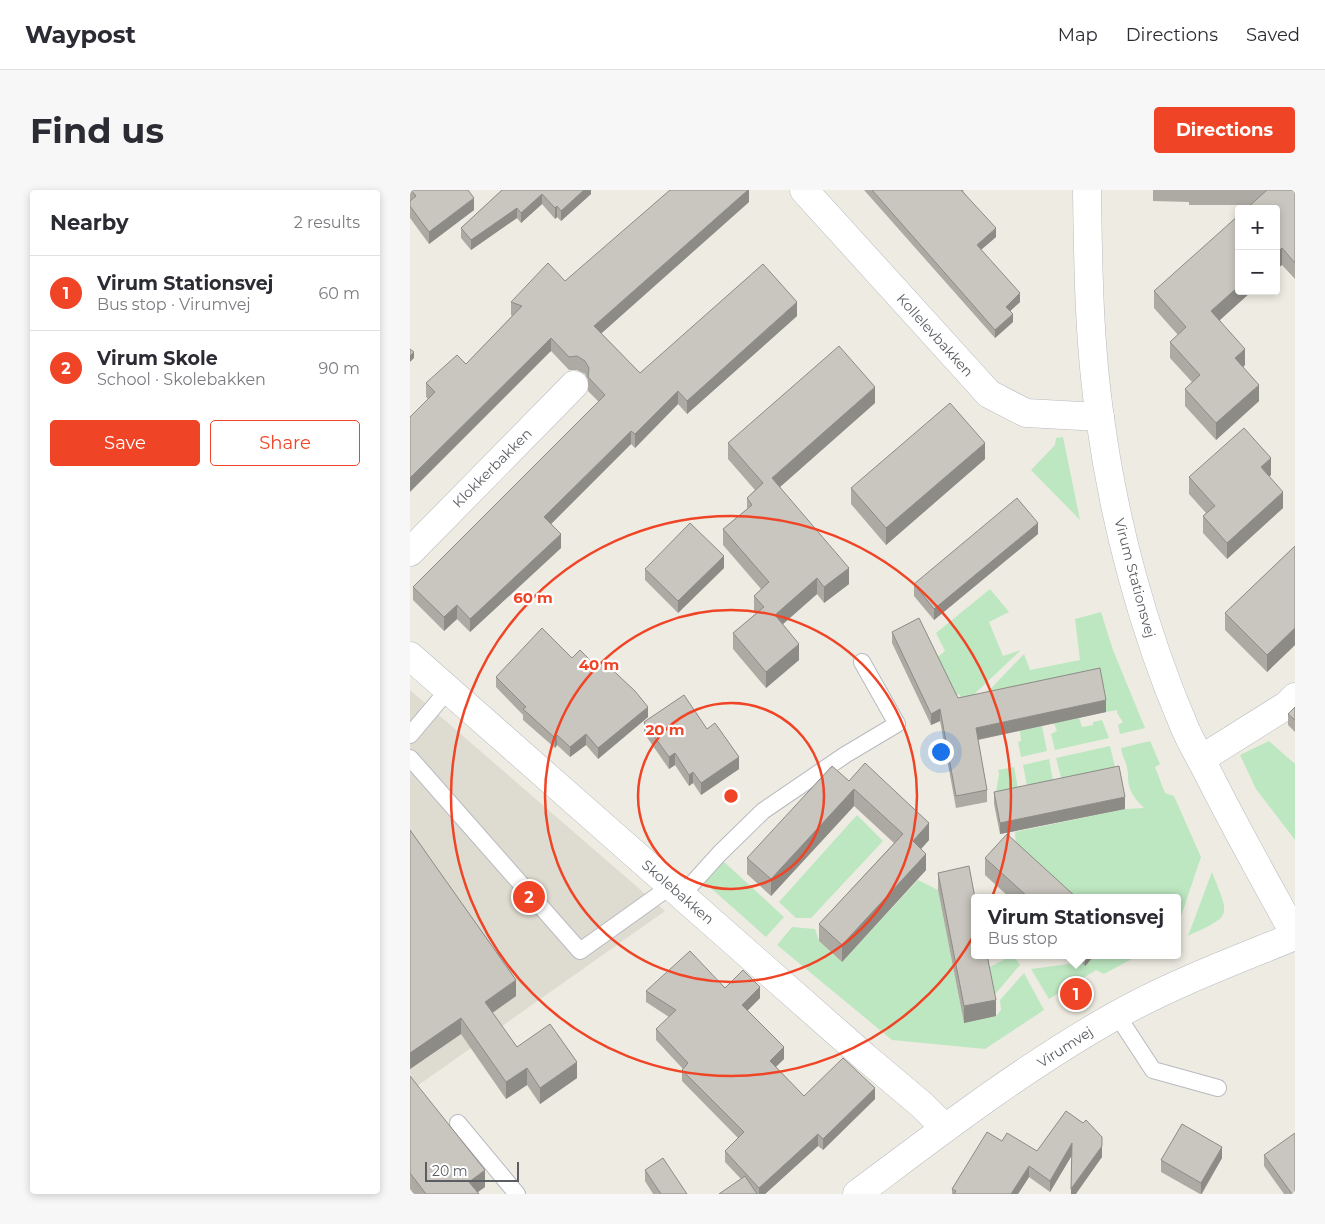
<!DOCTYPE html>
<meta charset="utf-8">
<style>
:root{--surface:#fff;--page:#f7f7f7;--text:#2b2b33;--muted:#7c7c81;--line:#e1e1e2;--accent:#f04426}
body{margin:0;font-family:Montserrat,sans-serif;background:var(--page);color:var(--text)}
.controls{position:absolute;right:15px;top:15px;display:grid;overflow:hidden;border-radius:5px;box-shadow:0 2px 8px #0003}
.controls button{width:45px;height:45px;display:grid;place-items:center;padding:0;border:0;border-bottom:1px solid var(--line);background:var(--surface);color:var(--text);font:25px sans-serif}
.scale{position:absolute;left:15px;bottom:12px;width:94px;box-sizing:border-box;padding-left:5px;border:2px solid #5a5e63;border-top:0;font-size:14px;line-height:18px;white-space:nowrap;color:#5a5e63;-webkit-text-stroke:4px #fff;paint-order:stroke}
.you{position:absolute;left:530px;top:561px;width:18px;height:18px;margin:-12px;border:4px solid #fff;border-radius:50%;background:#1a73e8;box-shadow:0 0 0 8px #1a73e833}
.badge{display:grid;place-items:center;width:32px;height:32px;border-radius:50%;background:var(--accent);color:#fff;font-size:16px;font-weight:700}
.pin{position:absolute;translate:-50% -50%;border:2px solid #fff;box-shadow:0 1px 5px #0006}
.popup{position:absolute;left:561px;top:704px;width:210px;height:65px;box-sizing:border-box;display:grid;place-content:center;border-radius:5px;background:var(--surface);filter:drop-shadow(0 1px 4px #0005);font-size:16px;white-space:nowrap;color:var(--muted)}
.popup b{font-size:19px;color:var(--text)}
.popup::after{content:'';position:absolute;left:50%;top:100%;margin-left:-10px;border:10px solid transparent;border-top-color:var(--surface)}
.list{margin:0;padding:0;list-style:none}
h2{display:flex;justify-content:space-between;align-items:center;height:65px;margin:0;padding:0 20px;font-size:21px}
h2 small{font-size:16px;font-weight:400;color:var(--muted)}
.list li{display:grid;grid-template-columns:32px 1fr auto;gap:15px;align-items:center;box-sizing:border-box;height:75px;padding:0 20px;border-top:1px solid var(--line)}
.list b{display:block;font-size:19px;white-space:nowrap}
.list p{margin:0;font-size:16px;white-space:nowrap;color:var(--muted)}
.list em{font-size:16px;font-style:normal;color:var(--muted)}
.actions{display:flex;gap:10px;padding:15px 20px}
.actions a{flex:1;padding:11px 0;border:1px solid var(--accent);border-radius:5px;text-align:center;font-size:18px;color:var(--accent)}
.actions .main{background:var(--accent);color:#fff}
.map{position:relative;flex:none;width:885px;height:1004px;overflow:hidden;border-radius:5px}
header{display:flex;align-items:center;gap:30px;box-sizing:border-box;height:70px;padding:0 25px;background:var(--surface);border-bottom:1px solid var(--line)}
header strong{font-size:24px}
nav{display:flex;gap:28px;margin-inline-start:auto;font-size:18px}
.intro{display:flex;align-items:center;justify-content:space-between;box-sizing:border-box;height:120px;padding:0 30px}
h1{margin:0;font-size:35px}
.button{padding:12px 22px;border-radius:5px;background:var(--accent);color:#fff;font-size:18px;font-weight:700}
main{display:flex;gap:30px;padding:0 30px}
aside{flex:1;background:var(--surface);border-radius:5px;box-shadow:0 2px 8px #0003}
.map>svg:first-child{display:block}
.education{fill:#dedbd0}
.green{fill:#bde7c0}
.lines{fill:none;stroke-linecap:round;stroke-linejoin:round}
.service-casing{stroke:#b7babf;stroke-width:18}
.minor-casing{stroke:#b7babf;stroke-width:29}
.tertiary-casing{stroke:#b7babf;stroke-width:29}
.service{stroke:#fff;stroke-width:16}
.minor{stroke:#fff;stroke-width:28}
.tertiary{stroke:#fff;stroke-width:28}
.wall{fill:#adaaa4}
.shaded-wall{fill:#8d8b86}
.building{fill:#c9c6bf;stroke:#8d8b86}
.ring{fill:none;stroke:#f04426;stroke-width:2.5}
.labels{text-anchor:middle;stroke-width:4.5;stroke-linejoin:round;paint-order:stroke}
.street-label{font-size:14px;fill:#5a5e63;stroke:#fff}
.centre{fill:#f04426;stroke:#fff;stroke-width:2.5}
.ring-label{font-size:15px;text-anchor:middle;font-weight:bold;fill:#f04426;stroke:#fff;stroke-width:4.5;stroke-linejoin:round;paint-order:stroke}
</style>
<header>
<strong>Waypost</strong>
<nav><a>Map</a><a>Directions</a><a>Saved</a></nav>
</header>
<div class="intro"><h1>Find us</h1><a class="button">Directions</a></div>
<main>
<aside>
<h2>Nearby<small>2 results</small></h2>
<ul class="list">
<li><span class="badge">1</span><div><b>Virum Stationsvej</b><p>Bus stop · Virumvej</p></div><em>60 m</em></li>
<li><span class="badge">2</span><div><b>Virum Skole</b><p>School · Skolebakken</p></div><em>90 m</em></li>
</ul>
<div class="actions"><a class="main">Save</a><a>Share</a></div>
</aside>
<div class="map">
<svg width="885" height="1004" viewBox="0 0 885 1004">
<rect width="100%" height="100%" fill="#eeece2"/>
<path class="education" d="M0,500L255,721L0,901Z"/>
<g class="green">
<path d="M653,247L670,330L621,280L645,255L646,248Z"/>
<path d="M580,399L599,422L579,432L593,466L611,460L555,513L549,504L542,507L524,470L535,461L526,443Z"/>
<path d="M691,422L703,460L735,538L710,544L708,535L713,532L707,523V520L696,522L563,517L614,464L620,480L670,470L665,429Z"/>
<path d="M669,528L672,537L683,535V532L692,530L699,548L645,560L641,544L647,541L644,533Z"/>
<path d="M632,536L637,561L611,567L608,552L611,551L610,541Z"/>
<path d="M740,551L750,574L745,577L755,603L764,606L791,667L767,738V708H664L606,655L605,642L715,619L734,618C726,610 719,602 718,590C718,586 718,582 717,578C716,571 712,566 711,558Z"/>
<path d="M859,551L885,574V650L846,599L830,565Z"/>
<path d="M700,556L705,577L654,599L646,568Z"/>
<path d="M639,569L645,601L619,606L613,575Z"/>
<path d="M604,577L610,609L584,614L589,584L588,580Z"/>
<path d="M447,625L473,651L401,728H386L369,712Z"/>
<path d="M312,670L374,727L356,747L294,692Z"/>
<path d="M802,682C820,728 823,725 778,746Z"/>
<path d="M508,690L528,700L554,833L586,826L591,820L590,810L614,783L634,820L575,859L482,850L367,755L382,737L405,739L409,751L432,772Z"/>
<path d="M603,765L610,775L582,808L576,779Z"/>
<path d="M685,765H729L694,784L686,780L639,809L621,779L659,774L663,777L671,772L675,775Z"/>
</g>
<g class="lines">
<defs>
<g id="service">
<path d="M0,545L38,500"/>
<path d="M0,568L170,761L261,696"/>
<path d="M272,705L309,664L353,621L435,565L487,534L452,472"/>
<path d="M707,825L743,880L808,898"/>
<path d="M48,933L107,1004"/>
</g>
<g id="minor">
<path d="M394,0L579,204L616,223L690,227"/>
<path d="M0,362L164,195"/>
<path d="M0,466L455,867L512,915L535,938"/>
<path d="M791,569L877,515L885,507"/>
</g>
<g id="tertiary">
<path d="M677,0C678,76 679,153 690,228C704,332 733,440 774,536C781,553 791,569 799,585C826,639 856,692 885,745"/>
<path d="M447,1004C530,942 614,877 705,826C762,794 824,771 885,746"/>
</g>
</defs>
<use href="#service" class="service-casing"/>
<use href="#minor" class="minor-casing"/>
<use href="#tertiary" class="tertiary-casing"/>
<use href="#service" class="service"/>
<use href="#minor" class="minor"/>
<use href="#tertiary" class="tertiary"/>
</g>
<g class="wall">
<path d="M0,0H58L64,20L19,54L0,28Z"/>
<path d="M92,0H181V4L151,31L147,27L145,29L132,14L111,33L107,28L61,60L51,48V38Z"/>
<path d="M339,0V12L191,143L230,183L387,126L277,224L268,214L225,258L221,254L141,334L151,358L60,442L47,429L34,441L3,410V397L189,212L178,201V190L175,184L167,180H159L141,161L18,209L16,207V193L56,174L102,126L101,125V112L155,91Z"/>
<path d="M454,0H554L553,1L586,47L571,60L610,112L600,121L603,132L585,148Z"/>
<path d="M743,0H885V89L872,75L866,79V19L840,15H779V12L743,11Z"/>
<path d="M744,101H842L810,130L835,175L833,177L849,211L806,250L775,216V199L782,192L760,168V152L768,145L744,118Z"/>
<path d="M465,213L370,297L439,394L414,413L407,404L373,434L389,470L356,498L323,459V443L346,424L344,422V406L351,399L313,355V339L337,319V308L345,300L318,269V253Z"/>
<path d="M575,269L476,355L441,314V298Z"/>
<path d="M861,285L859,286L873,318L817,369L793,343V326L796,323L779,304V287Z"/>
<path d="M628,344L524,430L504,406V394Z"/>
<path d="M885,356V455L857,482L815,440V423Z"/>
<path d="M314,378L268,423L235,390V379Z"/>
<path d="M482,442L548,508L696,522L568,550L577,600V612L546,618L530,531L521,535L482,453Z"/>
<path d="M162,468L238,527L188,569L176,555L160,567L147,555L145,558L113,530V525L86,497V487Z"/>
<path d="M885,517V542L878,535V524Z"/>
<path d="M234,532L297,539L329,579L291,605L283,593L279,596L265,575L259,579L234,543Z"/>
<path d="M439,591L519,650L511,659L516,680L432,772L409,751V734L484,653L444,616L361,706L337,684V668Z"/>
<path d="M584,602L715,619L590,644L584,614Z"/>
<path d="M0,640L106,806L82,823L107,857L167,888L130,914L117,895L96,909L51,844L0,879Z"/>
<path d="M575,668L667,708H600L575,685Z"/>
<path d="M528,683L586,826L554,833L528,700Z"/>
<path d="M664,765H685L675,776Z"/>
<path d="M315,798L350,808L337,821L374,869L366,877L394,906L465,909L413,960L408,956L355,1004H309L331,989L315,972V961L328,948L272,891V880L273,879L246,850V839L259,827L236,812V801Z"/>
<path d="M0,886L75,997L68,1002L69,1004H4L0,999Z"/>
<path d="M592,951L627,961L692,967L661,1004L662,965L640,1002L619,987L608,1004H542V999Z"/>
<path d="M854,965L885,1004H874L854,976Z"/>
<path d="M812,968L792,1004H790L751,982V970Z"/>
<path d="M235,980L277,1004H243L235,991Z"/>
</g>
<g class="shaded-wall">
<path d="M174,0H181V4L151,31V21Z"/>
<path d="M338,0H339V12L184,150V136Z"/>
<path d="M132,4V14L111,33V23Z"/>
<path d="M64,8V20L19,54V42Z"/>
<path d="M147,16V27L145,29V18Z"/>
<path d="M107,18V28L61,60V50Z"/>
<path d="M586,38V47L567,63V55Z"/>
<path d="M872,58V75L866,79V63Z"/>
<path d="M829,96V101H842L801,138V121Z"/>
<path d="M610,103V112L596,125V117Z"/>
<path d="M387,112V126L277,224V211Z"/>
<path d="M603,124V132L585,148V140Z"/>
<path d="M141,148V161L0,302V288Z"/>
<path d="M835,159V175L825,185V168Z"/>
<path d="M4,162V168L0,172V166Z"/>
<path d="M849,195V211L806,250V233Z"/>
<path d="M465,197V213L362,304V288Z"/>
<path d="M268,201V214L225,258V244Z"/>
<path d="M221,241V254L134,341V327Z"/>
<path d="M575,253V269L476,355V338Z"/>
<path d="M861,268V285L851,294V277Z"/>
<path d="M873,302V318L817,369V353Z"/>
<path d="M628,333V344L524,430V419Z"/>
<path d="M151,344V358L60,442V429Z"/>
<path d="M314,366V378L268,423V411Z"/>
<path d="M439,378V394L414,413V397Z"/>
<path d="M407,388V404L365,441V425Z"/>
<path d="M47,415V429L34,441V427Z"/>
<path d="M885,438V455L857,482V465Z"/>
<path d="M389,454V470L356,498V482Z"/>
<path d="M696,510V522L566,550V538Z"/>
<path d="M238,517V527L188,569V558Z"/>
<path d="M530,519V531L521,535V524Z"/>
<path d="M176,544V555L160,567V557Z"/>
<path d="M147,545V555L145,558V548Z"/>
<path d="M265,563V575L259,579V567Z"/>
<path d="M329,567V579L291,605V593Z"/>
<path d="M283,582V593L279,596V585Z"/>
<path d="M444,599V616L361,706V689Z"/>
<path d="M715,607V619L590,644V633Z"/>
<path d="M519,633V650L503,668V651Z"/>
<path d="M516,664V680L432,772V755Z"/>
<path d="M675,765H685L675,776Z"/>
<path d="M106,790V806L75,828V812Z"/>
<path d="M350,797V808L332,826V815Z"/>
<path d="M586,810V826L554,833V816Z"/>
<path d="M51,828V844L0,879V863Z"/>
<path d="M374,857V869L360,882V871Z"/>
<path d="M167,872V888L130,914V898Z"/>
<path d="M117,878V895L96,909V892Z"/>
<path d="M465,898V909L413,960V949Z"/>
<path d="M408,944V956L355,1004H349V998Z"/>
<path d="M662,953V965L640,1002V991Z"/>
<path d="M692,956V967L666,1004H661V999Z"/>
<path d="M812,957V968L791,1004V993Z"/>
<path d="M619,976V987L608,1004H601Z"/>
<path d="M75,980V997L65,1004L59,992Z"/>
</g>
<g class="building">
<path d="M1,0H58L64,8L19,42L0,16V11L6,6Z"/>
<path d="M92,0H174L151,21L147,16L145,18L132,4L111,23L107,18L61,50L51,38Z"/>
<path d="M260,0H338L184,136L230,183L353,74L387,112L277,211L268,201L225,244L221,241L134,327L151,344L60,429L47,415L34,427L3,397L195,205L178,187L179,178L175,171L167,166L159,167L141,148L0,288V227L25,202L16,193L47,165L56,174L112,116L101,112L138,73L155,91Z"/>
<path d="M462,0H551L586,38L567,55L610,103L596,117L603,124L585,140Z"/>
<path d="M857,0H885V73L872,58L866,63V19H836Z"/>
<path d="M829,25V96L801,121L835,159L825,168L849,195L806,233L775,199L790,185L760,152L776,137L744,101Z"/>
<path d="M429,156L465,197L362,288L439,378L414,397L407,388L365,425L389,454L356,482L323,443L354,417L344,406L359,392L313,339L342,315L337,308L353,293L318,253Z"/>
<path d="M0,159L4,162L0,166Z"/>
<path d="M540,213L575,253L476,338L441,298Z"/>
<path d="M834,238L861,268L851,277L873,302L817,353L793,326L805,316L779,287Z"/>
<path d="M607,308L628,333L524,419L504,394Z"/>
<path d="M280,333L314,366L268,411L235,379Z"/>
<path d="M885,356V438L857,465L815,423Z"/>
<path d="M509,428L548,508L690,478L696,510L566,538L577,600L546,606L530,519L521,524L482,442Z"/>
<path d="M132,438L162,468L170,460L187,477L193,471L225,501L238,517L188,558L176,544L160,557L147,545L145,548L113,519L116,517L86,487Z"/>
<path d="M274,505L297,539L305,533L329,567L291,593L283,582L279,585L265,563L259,567L234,532Z"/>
<path d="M885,517V530L878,524Z"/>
<path d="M455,573L519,633L503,651L516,664L432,755L409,734L493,644L444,599L361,689L337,668L422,576L439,591Z"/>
<path d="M709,576L715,607L590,633L584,602Z"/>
<path d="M0,640L106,790L75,812L107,857L140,834L167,872L130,898L117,878L96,892L51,828L0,863Z"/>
<path d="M597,644L667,708H619L575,668Z"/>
<path d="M559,676L565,708V765H577L586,810L554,816L528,683Z"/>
<path d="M280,761L315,798L333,780L350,797L332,815L374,857L360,871L394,906L433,868L465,898L413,949L408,944L349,998L315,961L334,942L272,880L278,873L246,839L266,820L236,801Z"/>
<path d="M0,886L75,980L59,992L69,1004H16L0,983Z"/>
<path d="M656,921L673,933L676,930L692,947V956L661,999L662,953L640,991L619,976L601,1004H544L546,1001L542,999L577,942L592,951L597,943L627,961Z"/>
<path d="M772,934L812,957L791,993L751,970Z"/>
<path d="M885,943V1004H882L854,965Z"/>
<path d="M253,968L277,1004H251L235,980Z"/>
<path d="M335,986L347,1004H309Z"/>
</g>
<g class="ring">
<circle cx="321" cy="606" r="93"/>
<circle cx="321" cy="606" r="186"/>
<circle cx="321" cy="606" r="280"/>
</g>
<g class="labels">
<g class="street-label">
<text transform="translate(525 145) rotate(48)" y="5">Kollelevbakken</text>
<text transform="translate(82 278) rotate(-45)" y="5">Klokkerbakken</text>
<text transform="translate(725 388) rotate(75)" y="5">Virum Stationsvej</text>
<text transform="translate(268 702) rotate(41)" y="5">Skolebakken</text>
<text transform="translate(655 857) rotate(-33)" y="5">Virumvej</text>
</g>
</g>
<circle cx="321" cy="606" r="8" class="centre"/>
<g class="ring-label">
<text x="123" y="413">60 m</text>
<text x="189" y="480">40 m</text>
<text x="255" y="545">20 m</text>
</g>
</svg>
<div class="controls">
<button>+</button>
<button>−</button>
</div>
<div class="scale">20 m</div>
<div class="you"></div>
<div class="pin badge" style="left:666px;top:804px">1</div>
<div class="popup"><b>Virum Stationsvej</b>Bus stop</div>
<div class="pin badge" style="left:119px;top:707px">2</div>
</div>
</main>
